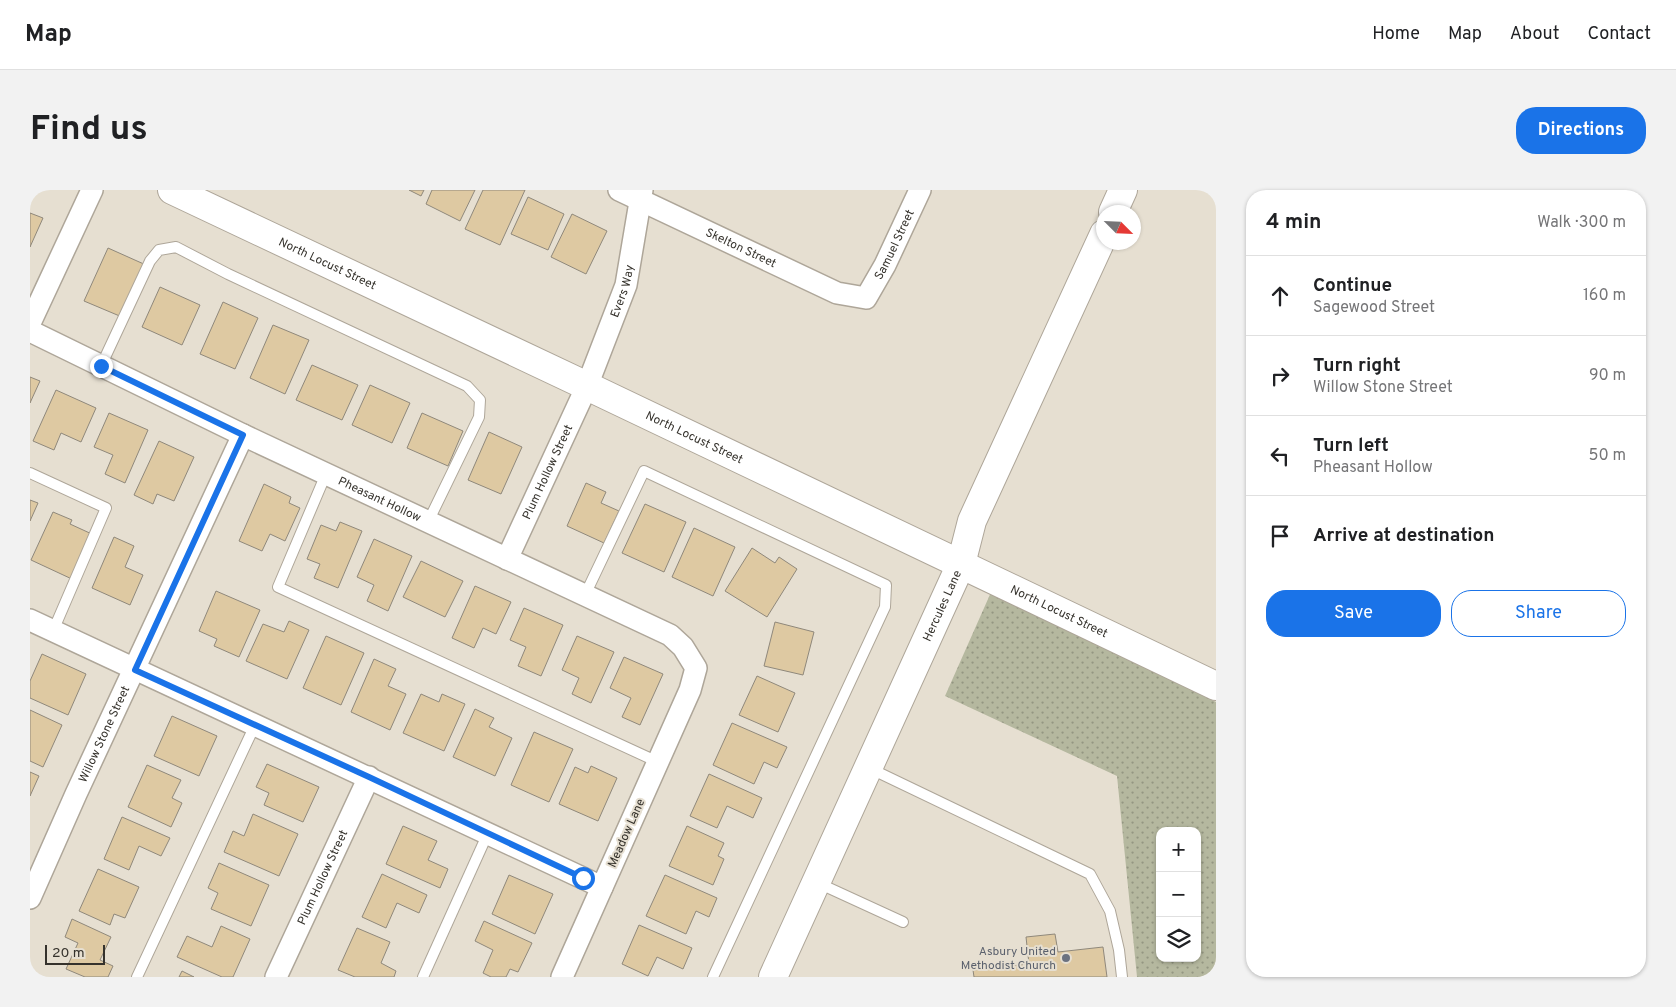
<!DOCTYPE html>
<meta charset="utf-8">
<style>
:root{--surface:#fff;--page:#f2f2f2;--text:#202124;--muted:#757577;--line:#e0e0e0;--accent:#1a73e8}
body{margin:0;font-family:Overpass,sans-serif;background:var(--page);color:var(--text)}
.controls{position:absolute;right:15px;bottom:15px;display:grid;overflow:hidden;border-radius:10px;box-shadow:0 1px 4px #0004}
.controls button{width:45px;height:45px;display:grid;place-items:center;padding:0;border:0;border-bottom:1px solid var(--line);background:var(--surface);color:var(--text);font:25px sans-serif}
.compass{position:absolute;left:1066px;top:15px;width:45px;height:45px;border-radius:50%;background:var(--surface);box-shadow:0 1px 4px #0004;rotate:114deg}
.scale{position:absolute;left:15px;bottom:12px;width:60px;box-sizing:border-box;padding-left:5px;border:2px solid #35322c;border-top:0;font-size:14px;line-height:18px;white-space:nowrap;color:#35322c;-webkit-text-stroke:4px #e6dfd1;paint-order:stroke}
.stop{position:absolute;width:15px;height:15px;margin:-11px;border:4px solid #1a73e8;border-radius:50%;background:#fff}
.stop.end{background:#1a73e8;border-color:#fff;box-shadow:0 1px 5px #0008}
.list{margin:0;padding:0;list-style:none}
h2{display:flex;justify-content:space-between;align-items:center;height:65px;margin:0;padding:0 20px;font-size:21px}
h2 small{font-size:16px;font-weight:400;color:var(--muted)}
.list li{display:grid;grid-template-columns:32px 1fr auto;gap:15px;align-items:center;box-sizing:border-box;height:80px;padding:0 20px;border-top:1px solid var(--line)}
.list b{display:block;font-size:19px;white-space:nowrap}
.list p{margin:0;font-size:16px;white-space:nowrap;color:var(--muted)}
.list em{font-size:16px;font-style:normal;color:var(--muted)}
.actions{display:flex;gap:10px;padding:15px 20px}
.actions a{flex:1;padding:11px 0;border:1px solid var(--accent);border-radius:20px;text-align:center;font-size:18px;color:var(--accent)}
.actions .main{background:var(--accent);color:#fff}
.icon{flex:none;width:28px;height:28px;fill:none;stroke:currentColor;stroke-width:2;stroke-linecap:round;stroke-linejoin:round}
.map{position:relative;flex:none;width:1186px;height:787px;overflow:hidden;border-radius:20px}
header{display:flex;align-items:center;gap:30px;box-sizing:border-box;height:70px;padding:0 25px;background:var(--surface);border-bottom:1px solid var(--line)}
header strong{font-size:24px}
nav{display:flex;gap:28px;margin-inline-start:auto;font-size:18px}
.intro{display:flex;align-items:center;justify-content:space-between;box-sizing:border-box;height:120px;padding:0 30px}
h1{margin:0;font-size:35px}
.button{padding:12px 22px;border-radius:20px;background:var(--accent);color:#fff;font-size:18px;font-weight:700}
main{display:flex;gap:30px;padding:0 30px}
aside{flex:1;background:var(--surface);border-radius:20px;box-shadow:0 1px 4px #0004}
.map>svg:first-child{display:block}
.grass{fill:url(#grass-dots);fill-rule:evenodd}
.building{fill:#dec9a2;stroke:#8f887b}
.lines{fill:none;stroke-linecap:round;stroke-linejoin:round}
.lane-casing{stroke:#aea699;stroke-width:12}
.street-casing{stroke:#aea699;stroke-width:24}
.secondary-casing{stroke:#aea699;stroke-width:30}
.lane{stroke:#fff;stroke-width:10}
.street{stroke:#fff;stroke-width:21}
.secondary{stroke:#fff;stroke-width:28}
.route{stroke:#1a73e8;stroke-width:6}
.worship-dot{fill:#6b7280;stroke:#e6dfd1;stroke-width:2}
.labels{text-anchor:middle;stroke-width:4;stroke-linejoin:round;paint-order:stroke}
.street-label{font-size:12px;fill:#35322c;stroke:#e6dfd1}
.worship-label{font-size:12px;fill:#5b616d;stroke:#e6dfd1;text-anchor:end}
</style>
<header>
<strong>Map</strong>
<nav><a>Home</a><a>Map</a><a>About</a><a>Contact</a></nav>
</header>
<div class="intro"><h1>Find us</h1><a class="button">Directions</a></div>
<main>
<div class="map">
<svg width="1186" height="787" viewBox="0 0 1186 787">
<defs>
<pattern id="grass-dots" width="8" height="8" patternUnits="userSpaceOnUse" patternTransform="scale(1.25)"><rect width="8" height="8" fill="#b5b89f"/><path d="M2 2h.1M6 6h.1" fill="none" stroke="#949682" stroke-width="1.8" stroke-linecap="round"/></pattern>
</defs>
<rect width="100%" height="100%" fill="#e6dfd1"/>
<path class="grass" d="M962,400L1186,512V787H1107L1087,586L915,506ZM1130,641H1167V768H1130Z"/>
<g class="building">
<path d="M379,0H394L391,6Z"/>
<path d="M402,0H445L430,31L396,14Z"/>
<path d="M453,0H495L470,55L435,39Z"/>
<path d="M498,7L534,24L518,60L481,44Z"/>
<path d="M0,23L13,28L0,57Z"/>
<path d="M542,24L577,41L556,84L521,67Z"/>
<path d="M78,58L116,75L92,127L54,111Z"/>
<path d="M130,97L170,115L152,155L112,137Z"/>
<path d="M193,112L228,128L205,179L170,164Z"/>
<path d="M243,135L279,150L255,204L220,188Z"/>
<path d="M282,175L328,195L312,230L266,210Z"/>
<path d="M0,187L10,191L0,213Z"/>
<path d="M340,195L380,213L362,253L322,235Z"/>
<path d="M26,200L66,218L51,252L31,243L24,260L3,251Z"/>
<path d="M79,223L118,240L95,293L75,284L83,265L64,257Z"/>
<path d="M392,223L433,241L418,276L377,258Z"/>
<path d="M459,242L492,257L471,304L438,290Z"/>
<path d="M129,251L164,267L144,311L127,304L123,314L104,305Z"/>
<path d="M556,293L576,302L571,313L589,321L574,353L537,336Z"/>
<path d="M234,294L261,307L259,313L270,318L255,351L240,344L232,361L209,351Z"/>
<path d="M0,310L8,313L0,331Z"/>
<path d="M615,314L656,332L634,382L592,363Z"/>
<path d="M23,322L42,330L40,334L64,345L44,390L1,370Z"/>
<path d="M310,332L332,341L308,398L284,388L290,374L277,369L291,335L306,341Z"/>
<path d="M664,338L705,357L683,406L642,387Z"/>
<path d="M84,347L104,356L95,377L113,385L100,415L62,398Z"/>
<path d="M344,349L382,366L358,421L337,411L344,395L327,387Z"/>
<path d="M722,358L745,373L749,367L767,379L737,427L695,401Z"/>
<path d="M391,371L433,391L415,427L373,407Z"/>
<path d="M445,396L481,412L466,444L453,438L444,458L422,448Z"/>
<path d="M186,401L230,420L209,467L184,456L187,449L169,441Z"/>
<path d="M494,418L533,435L511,486L488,476L496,457L480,450Z"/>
<path d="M259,431L279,440L257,489L216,471L233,434L254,442Z"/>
<path d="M745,432L784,442L773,485L734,476Z"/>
<path d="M296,446L334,463L311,515L273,498Z"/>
<path d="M547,446L584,462L561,513L542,504L549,488L532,480Z"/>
<path d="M12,464L56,484L38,525L0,508V491Z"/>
<path d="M594,467L633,484L610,535L592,527L601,508L580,498Z"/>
<path d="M344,469L366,479L358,496L376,504L360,540L321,522Z"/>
<path d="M727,486L765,503L748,542L709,525Z"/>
<path d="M391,504L409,512L412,504L435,514L414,561L373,543Z"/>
<path d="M445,519L464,528L459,537L482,548L465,586L423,567Z"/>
<path d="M0,520L32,535L13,577L0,571Z"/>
<path d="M142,526L187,546L169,586L124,566Z"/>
<path d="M702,533L757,557L747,578L734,572L724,594L683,575Z"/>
<path d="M504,542L543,559L519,612L481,595Z"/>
<path d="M237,574L289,597L273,632L234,615L239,603L226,597Z"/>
<path d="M117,575L151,590L142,608L152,613L141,637L98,617Z"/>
<path d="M561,576L587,588L568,631L529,614L545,577L558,583Z"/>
<path d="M0,582L9,586L0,606Z"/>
<path d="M679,584L732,608L723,628L697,616L687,638L660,626Z"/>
<path d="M223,624L268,644L249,686L194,662L203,641L214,646Z"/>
<path d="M92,627L140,648L131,666L109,656L99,680L74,669Z"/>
<path d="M373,636L407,651L398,670L418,679L410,698L356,674Z"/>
<path d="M657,636L694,653L688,666L694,669L683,695L639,676Z"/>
<path d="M189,673L239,695L221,736L181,719L188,703L178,698Z"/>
<path d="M68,679L109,697L95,728L84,724L80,735L49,721Z"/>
<path d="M352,684L397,705L389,723L367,713L356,738L332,727Z"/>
<path d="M479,685L523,704L505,744L462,724Z"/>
<path d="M635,685L687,708L679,727L666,721L656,744L616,726Z"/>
<path d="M42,729L81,747L70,770L83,776L78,787H55L36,779L48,753L35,747Z"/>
<path d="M454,731L502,753L488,782L480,779L476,787H461L453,783L463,760L445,751Z"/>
<path d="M609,735L662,758L653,779L627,767L618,786L592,774Z"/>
<path d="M191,736L220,749L203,787H192L147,767L157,746L182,757Z"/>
<path d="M327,738L360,752L351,773L366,781L364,787H325L308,780Z"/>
<path d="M1025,744L1028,762L1073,757L1077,787H944L943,780L999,774L996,747Z"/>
<path d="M152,781L164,787H149Z"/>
</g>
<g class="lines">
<defs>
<g id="lane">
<path d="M71,176L120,71L129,60L146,57L198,84L437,196L450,210L449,227L398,332"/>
<path d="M0,283L76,318L23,441"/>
<path d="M296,284L248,397L628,572"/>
<path d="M555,405L614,281L856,395L855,417L683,787"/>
<path d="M839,578L1060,684L1080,721L1089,760L1092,787"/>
<path d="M788,693L873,732"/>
<path d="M107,787L225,535"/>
<path d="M393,787L458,643"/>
</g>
<g id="street">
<path id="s1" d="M589,0L807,103L836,108L855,75L890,0"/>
<path d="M0,133L62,0"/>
<path id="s2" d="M0,141L213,245L640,445L653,457L666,478L660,500L532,787"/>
<path id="s3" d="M477,369L557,196L596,95L612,0"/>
<path d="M0,430L572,697"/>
<path id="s4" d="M0,708L46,604L213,245"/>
<path id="s5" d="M246,787L339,587"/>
</g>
<g id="secondary">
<path id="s6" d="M142,0L557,196L1186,496"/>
<path d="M1083,22L1093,0"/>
<path id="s7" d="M743,787L931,374L942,331L1074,44"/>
</g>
</defs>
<use href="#lane" class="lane-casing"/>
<use href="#street" class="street-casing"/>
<use href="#secondary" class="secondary-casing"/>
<use href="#lane" class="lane"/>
<use href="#street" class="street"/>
<use href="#secondary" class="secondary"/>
</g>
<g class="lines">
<path class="route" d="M71,176L213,245L105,480L339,587L553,688"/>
</g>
<circle class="worship-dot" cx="1036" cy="768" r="5"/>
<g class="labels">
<g class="street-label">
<text dy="4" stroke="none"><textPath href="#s1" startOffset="331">Samuel Street</textPath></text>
<text dy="4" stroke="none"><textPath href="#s1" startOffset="135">Skelton Street</textPath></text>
<text dy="4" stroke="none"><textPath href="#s6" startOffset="172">North Locust Street</textPath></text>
<text dy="4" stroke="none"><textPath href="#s3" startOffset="292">Evers Way</textPath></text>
<text dy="4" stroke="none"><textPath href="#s6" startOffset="578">North Locust Street</textPath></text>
<text dy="4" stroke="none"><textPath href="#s3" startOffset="96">Plum Hollow Street</textPath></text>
<text dy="4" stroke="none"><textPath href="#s2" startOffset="388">Pheasant Hollow</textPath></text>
<text dy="4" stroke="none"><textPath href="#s7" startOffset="408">Hercules Lane</textPath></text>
<text dy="4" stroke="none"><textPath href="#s6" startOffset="982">North Locust Street</textPath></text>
<text dy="4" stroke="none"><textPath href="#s4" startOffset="180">Willow Stone Street</textPath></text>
<text transform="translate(596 643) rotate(-66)" y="4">Meadow Lane</text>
<text dy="4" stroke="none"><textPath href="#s5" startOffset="110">Plum Hollow Street</textPath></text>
</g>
<g class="worship-label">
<text x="1026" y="765">Asbury United<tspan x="1026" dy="14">Methodist Church</tspan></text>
</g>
</g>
</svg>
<div class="controls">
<button>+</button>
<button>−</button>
<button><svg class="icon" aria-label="layers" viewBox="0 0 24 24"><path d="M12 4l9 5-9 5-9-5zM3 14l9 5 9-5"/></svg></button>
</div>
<svg class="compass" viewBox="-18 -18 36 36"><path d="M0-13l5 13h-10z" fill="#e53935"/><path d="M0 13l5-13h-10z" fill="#757577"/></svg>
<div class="scale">20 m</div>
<div class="stop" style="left:553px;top:688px"></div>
<div class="stop end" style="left:71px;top:176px"></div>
</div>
<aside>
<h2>4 min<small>Walk · 300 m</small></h2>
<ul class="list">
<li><svg class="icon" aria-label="ahead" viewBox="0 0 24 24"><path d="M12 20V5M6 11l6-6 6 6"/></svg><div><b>Continue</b><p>Sagewood Street</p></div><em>160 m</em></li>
<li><svg class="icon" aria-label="right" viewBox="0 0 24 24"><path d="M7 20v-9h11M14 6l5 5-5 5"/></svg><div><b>Turn right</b><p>Willow Stone Street</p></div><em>90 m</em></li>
<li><svg class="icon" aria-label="left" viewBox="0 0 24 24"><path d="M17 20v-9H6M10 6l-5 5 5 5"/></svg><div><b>Turn left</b><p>Pheasant Hollow</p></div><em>50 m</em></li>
<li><svg class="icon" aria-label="arrive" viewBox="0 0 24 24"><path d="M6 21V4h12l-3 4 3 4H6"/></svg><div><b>Arrive at destination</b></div></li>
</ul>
<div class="actions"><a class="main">Save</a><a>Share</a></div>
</aside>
</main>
